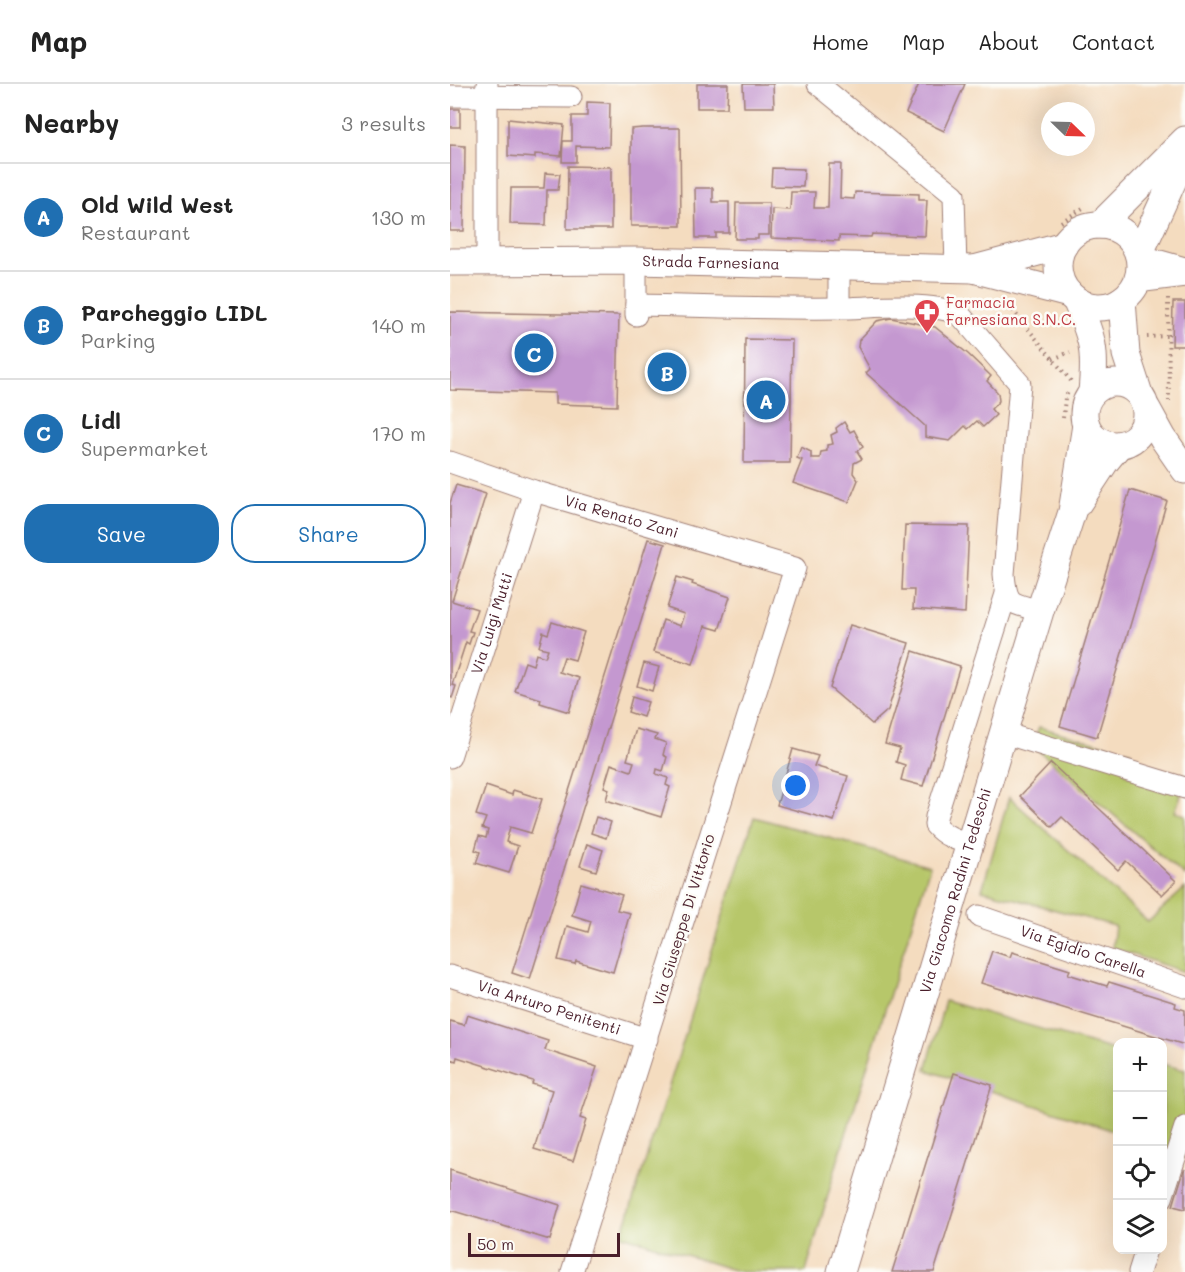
<!DOCTYPE html>
<meta charset="utf-8">
<style>
:root{--surface:#fff;--page:#f6f6f6;--text:#222;--muted:#767676;--line:#e0e0e0;--accent:#1f6fb2}
body{margin:0;font-family:Mali,sans-serif;background:var(--page);color:var(--text)}
.controls{position:absolute;right:18px;bottom:18px;display:grid;overflow:hidden;border-radius:12px;box-shadow:0 6px 24px #0002}
.controls button{width:54px;height:54px;display:grid;place-items:center;padding:0;border:0;border-bottom:2px solid var(--line);background:var(--surface);color:var(--text);font:30px sans-serif}
.compass{position:absolute;left:591px;top:18px;width:54px;height:54px;border-radius:50%;background:var(--surface);box-shadow:0 6px 24px #0002;rotate:113deg}
.scale{position:absolute;left:18px;bottom:15px;width:152px;box-sizing:border-box;padding-left:6px;border:3px solid #4a1f2b;border-top:0;font-size:16px;line-height:21px;white-space:nowrap;color:#4a1f2b;-webkit-text-stroke:4px #fdfcf7;paint-order:stroke}
.you{position:absolute;left:346px;top:702px;width:21px;height:21px;margin:-15px;border:4px solid #fff;border-radius:50%;background:#1a73e8;box-shadow:0 0 0 9px #1a73e833}
.badge{display:grid;place-items:center;width:39px;height:39px;border-radius:50%;background:var(--accent);color:#fff;font-size:20px;font-weight:700}
.pin{position:absolute;translate:-50% -50%;border:3px solid #fff;box-shadow:0 2px 6px #0006}
.list{margin:0;padding:0;list-style:none}
h2{display:flex;justify-content:space-between;align-items:center;height:78px;margin:0;padding:0 24px;font-size:26px}
h2 small{font-size:20px;font-weight:400;color:var(--muted)}
.list li{display:grid;grid-template-columns:39px 1fr auto;gap:18px;align-items:center;box-sizing:border-box;height:108px;padding:0 24px;border-top:2px solid var(--line)}
.list b{display:block;font-size:22px;white-space:nowrap}
.list p{margin:0;font-size:20px;white-space:nowrap;color:var(--muted)}
.list em{font-size:20px;font-style:normal;color:var(--muted)}
.actions{display:flex;gap:12px;padding:18px 24px}
.actions a{flex:1;padding:14px 0;border:2px solid var(--accent);border-radius:24px;text-align:center;font-size:21px;color:var(--accent)}
.actions .main{background:var(--accent);color:#fff}
.icon{flex:none;width:33px;height:33px;fill:none;stroke:currentColor;stroke-width:2;stroke-linecap:round;stroke-linejoin:round}
.map{position:relative;flex:none;width:735px;height:1188px;overflow:hidden}
header{display:flex;align-items:center;gap:36px;box-sizing:border-box;height:84px;padding:0 30px;background:var(--surface);border-bottom:2px solid var(--line)}
header strong{font-size:28px}
nav{display:flex;gap:33px;margin-inline-start:auto;font-size:21px}
main{display:flex}
aside{flex:1;background:var(--surface)}
.map>svg:first-child{display:block}
.green{fill:#b7c76a;stroke:#80734a;stroke-width:1.5}
.building{fill:#c498d0}
.lines{fill:none;stroke-linecap:round;stroke-linejoin:round}
.minor-casing{stroke:#9f7e75;stroke-width:23}
.major-casing{stroke:#9f7e75;stroke-width:29}
.path{stroke:#9f7e75;stroke-width:4;stroke-dasharray:1.5 4.5;stroke-linecap:butt}
.minor{stroke:#fff;stroke-width:21}
.major{stroke:#fff;stroke-width:27}
.labels{text-anchor:middle;stroke-width:5;stroke-linejoin:round;paint-order:stroke}
.street-label{font-size:15px;fill:#4a1f2b;stroke:#fdfcf7}
.health-label{font-size:15px;fill:#be3a42;stroke:#fdfcf7;text-anchor:start}
</style>
<header>
<strong>Map</strong>
<nav><a>Home</a><a>Map</a><a>About</a><a>Contact</a></nav>
</header>
<main>
<aside>
<h2>Nearby<small>3 results</small></h2>
<ul class="list">
<li><span class="badge">A</span><div><b>Old Wild West</b><p>Restaurant</p></div><em>130 m</em></li>
<li><span class="badge">B</span><div><b>Parcheggio LIDL</b><p>Parking</p></div><em>140 m</em></li>
<li><span class="badge">C</span><div><b>Lidl</b><p>Supermarket</p></div><em>170 m</em></li>
</ul>
<div class="actions"><a class="main">Save</a><a>Share</a></div>
</aside>
<div class="map">
<svg width="735" height="1188" viewBox="0 0 735 1188">
<rect width="100%" height="100%" fill="#fdfcf7"/>
<filter id="ink" filterUnits="userSpaceOnUse"><feTurbulence type="fractalNoise" baseFrequency=".0167" numOctaves="2"/><feDisplacementMap in="SourceGraphic" scale="12" xChannelSelector="R" yChannelSelector="G"/><feConvolveMatrix kernelMatrix="1 2 1 2 8 2 1 2 1" color-interpolation-filters="sRGB"/></filter>
<filter id="wash" filterUnits="userSpaceOnUse"><feTurbulence type="fractalNoise" baseFrequency=".008" numOctaves="4" result="noise"/><feDisplacementMap in="SourceGraphic" scale="24" xChannelSelector="R" yChannelSelector="G"/><feGaussianBlur stdDeviation="1.35" result="paint"/><feColorMatrix in="noise" values="0 0 0 0 0 0 0 0 0 0 0 0 0 0 0 0 0 1.4 0 .05"/><feComposite in="paint" operator="in"/></filter>
<g filter="url(#wash)">
<rect width="100%" height="100%" fill="#f4dcbf"/>
<g class="green">
<path d="M589,643L681,668L675,690L732,708L725,728L735,731V792L582,661Z"/>
<path d="M559,713L698,838L735,804V888L662,864L665,842L532,806Z"/>
<path d="M304,733L480,782L388,1076L356,1188H290L172,1151Z"/>
<path d="M495,917L667,967V1048L476,986Z"/>
<path d="M712,980L734,986L735,985V1070L713,1063Z"/>
</g>
<g id="blocks">
<g class="building">
<path d="M247,0H278L277,24H247Z"/>
<path d="M293,0H323L324,23H294Z"/>
<path d="M469,0H515L494,47L456,29Z"/>
<path d="M137,18L160,19L159,63L126,62V78H112L113,57H122V32H137Z"/>
<rect x="0" y="25" width="10" height="18"/>
<path d="M58,35L114,41L111,72L85,70V74L58,72Z"/>
<path d="M193,44H230L231,142H181V45Z"/>
<path d="M0,61L15,62L14,147H0Z"/>
<path d="M379,80H391L390,114L404,115L405,108L469,110V116H477L475,152L422,150L421,153L389,152V157L321,154L322,125L340,126L341,108H365L364,124H378Z"/>
<path d="M118,82L161,83V145H117Z"/>
<path d="M322,84L354,85L353,103L321,102Z"/>
<path d="M95,89L110,90L108,106H97L96,141L60,140L61,104H94Z"/>
<path d="M245,104H263V118H279V149H266V154H246Z"/>
<path d="M286,119H319V151H308V155H285Z"/>
<path d="M723,218H735V262H722Z"/>
<path d="M0,228L169,231L167,322L105,320V309L0,306Z"/>
<path d="M441,234L485,243L518,270L541,292L537,297L548,309L549,317L541,325L546,331L533,343L527,337L518,345L515,342L500,357L475,353V342L416,289L420,285L408,263L409,256L427,237Z"/>
<path d="M295,255L342,256L340,379H294Z"/>
<path d="M394,338L400,348L404,346L413,363L407,367L412,375L404,379L403,389L408,396L399,418L343,399L352,376L347,374L351,363L361,368V374H370L371,368L377,367V361L383,360L381,351L387,348L386,344Z"/>
<path d="M6,401L36,410L2,517L27,525L19,547L23,548L19,560L16,558L2,601L6,602L2,614L0,613V419Z"/>
<path d="M680,406L717,417L647,653L610,642Z"/>
<path d="M455,441L519,442L515,529L463,525L464,506H452Z"/>
<path d="M198,455L215,460L80,895L62,889Z"/>
<path d="M227,493L243,498L242,500L280,513L269,546L255,542L243,580L203,568L213,536L230,542L234,530L217,524Z"/>
<path d="M102,538L134,548L125,576L114,573L109,588L129,594L119,628L90,619L91,615L65,607L75,578L83,581L86,570L95,573L98,565L89,563L93,548L98,550Z"/>
<path d="M400,541L459,559L438,626L422,640L380,604Z"/>
<path d="M463,567L510,582L473,702L451,696L455,681L446,678L450,664L435,660Z"/>
<path d="M194,579L209,583L202,607L187,602Z"/>
<path d="M182,613L198,618L193,633L178,628Z"/>
<path d="M186,645L207,651L205,655L216,659L213,671L217,673L213,687L207,685L206,690L218,694L216,701L220,703L211,733L156,716L159,705L154,703L161,680L181,687L184,678L177,676Z"/>
<path d="M343,665L368,672L364,682L398,692L384,737L327,721Z"/>
<path d="M601,679L726,797L712,811L676,777L668,786L612,733L602,743L570,712Z"/>
<path d="M36,702L62,711L63,706L92,715L81,749L60,743L56,758L68,762L59,789L26,779L30,768L25,766L29,752L36,754L38,746L32,744L36,734L26,731Z"/>
<path d="M146,733L161,738L156,754L141,749Z"/>
<path d="M137,760L153,766L146,787L130,782Z"/>
<path d="M131,799L172,811L167,826L180,829L163,888L126,877L125,880L108,876L117,842L138,848L141,837L122,831Z"/>
<path d="M542,867L560,873L562,868L620,886L618,890L657,902L659,898L726,919L725,923L735,926V961L531,899Z"/>
<path d="M17,931L98,957L95,966L147,983L130,1034L136,1036L123,1077L84,1065L102,1006L82,1000L83,997L7,973L6,977L0,975V937L14,941Z"/>
<path d="M504,989L542,1001L484,1188H442Z"/>
<path d="M0,1086L110,1121L100,1156L0,1126Z"/>
<path d="M734,1086H735V1125L723,1122Z"/>
</g>
</g>
</g>
<g filter="url(#ink)">
<use href="#blocks" fill-opacity="0" stroke="#9f7e75" stroke-width="1.5"/>
<g class="lines">
<defs>
<g id="minor">
<path d="M368,0L504,111L506,184"/>
<path d="M0,12L121,13"/>
<path d="M689,171L735,184"/>
<path d="M37,178V0"/>
<path d="M687,198L735,192"/>
<path d="M186,221C253,222 321,225 388,224C420,224 485,216 511,232L570,300L554,490C557,523 561,518 590,527"/>
<path d="M389,224V181"/>
<path d="M186,231V177"/>
<path id="s1" d="M0,378L84,407L345,484L122,1188"/>
<path d="M553,649L735,704"/>
<path id="s2" d="M0,673L84,407"/>
<path d="M520,760C507,756 494,752 485,741L486,733L556,510"/>
<path id="s3" d="M529,832L735,903"/>
<path id="s4" d="M0,892L197,955"/>
<path d="M712,1114L735,1043"/>
<path d="M689,1188L696,1166"/>
</g>
<g id="major">
<path d="M650,141L735,56"/>
<circle cx="649" cy="182" r="41"/>
<path d="M689,171L735,70"/>
<path id="s5" d="M0,178L186,177L523,185L619,210"/>
<path d="M524,185L614,161"/>
<path d="M626,216C643,255 646,266 642,308"/>
<path d="M672,216L676,270L688,307"/>
<circle cx="665" cy="330" r="31"/>
<path d="M697,325L713,354L735,386"/>
<path d="M628,419L655,378L669,361"/>
<path id="s6" d="M391,1188L590,527L622,428L636,341"/>
</g>
</defs>
<use href="#minor" class="minor-casing"/>
<use href="#major" class="major-casing"/>
<g class="path">
<path d="M611,138L633,124"/>
<path d="M718,214L719,317"/>
<path d="M555,217L621,297"/>
<path d="M697,253L717,252"/>
<path d="M603,275L620,268"/>
<path d="M613,334L615,314L619,306"/>
</g>
<use href="#minor" class="minor"/>
<use href="#major" class="major"/>
</g>
</g>
<defs>
<symbol id="pharmacy-pin" viewBox="-11 -11 22 30"><path d="M0 17L-7.5 6A9.5 9.5 0 1 1 7.5 6Z" fill="#e0444e" stroke="#fdfcf7"/><path d="M-2-6h4v4h4v4h-4v4h-4v-4h-4v-4h4Z" fill="#fff"/></symbol>
</defs>
<g fill-rule="evenodd">
<use href="#pharmacy-pin" x="462" y="213" width="30" height="40"/>
</g>
<g class="labels">
<g class="street-label">
<text dy="5" stroke="none"><textPath href="#s5" startOffset="261">Strada Farnesiana</textPath></text>
<text dy="5" stroke="none"><textPath href="#s1" startOffset="180">Via Renato Zani</textPath></text>
<text dy="5" stroke="none"><textPath href="#s2" startOffset="140">Via Luigi Mutti</textPath></text>
<text dy="5" stroke="none"><textPath href="#s6" startOffset="398">Via Giacomo Radini Tedeschi</textPath></text>
<text transform="translate(234 836) rotate(-73)" y="5">Via Giuseppe Di Vittorio</text>
<text dy="5" stroke="none"><textPath href="#s3" startOffset="110">Via Egidio Carella</textPath></text>
<text dy="5" stroke="none"><textPath href="#s4" startOffset="104">Via Arturo Penitenti</textPath></text>
</g>
<g class="health-label">
<text x="496" y="224">Farmacia<tspan x="496" dy="17">Farnesiana S.N.C.</tspan></text>
</g>
</g>
</svg>
<div class="controls">
<button>+</button>
<button>−</button>
<button><svg class="icon" aria-label="locate" viewBox="0 0 24 24"><circle cx="12" cy="12" r="6"/><path d="M12 2v4M12 18v4M2 12h4M18 12h4"/></svg></button>
<button><svg class="icon" aria-label="layers" viewBox="0 0 24 24"><path d="M12 4l9 5-9 5-9-5zM3 14l9 5 9-5"/></svg></button>
</div>
<svg class="compass" viewBox="-18 -18 36 36"><path d="M0-13l5 13h-10z" fill="#e53935"/><path d="M0 13l5-13h-10z" fill="#767676"/></svg>
<div class="scale">50 m</div>
<div class="you"></div>
<div class="pin badge" style="left:316px;top:316px">A</div>
<div class="pin badge" style="left:217px;top:288px">B</div>
<div class="pin badge" style="left:84px;top:269px">C</div>
</div>
</main>
